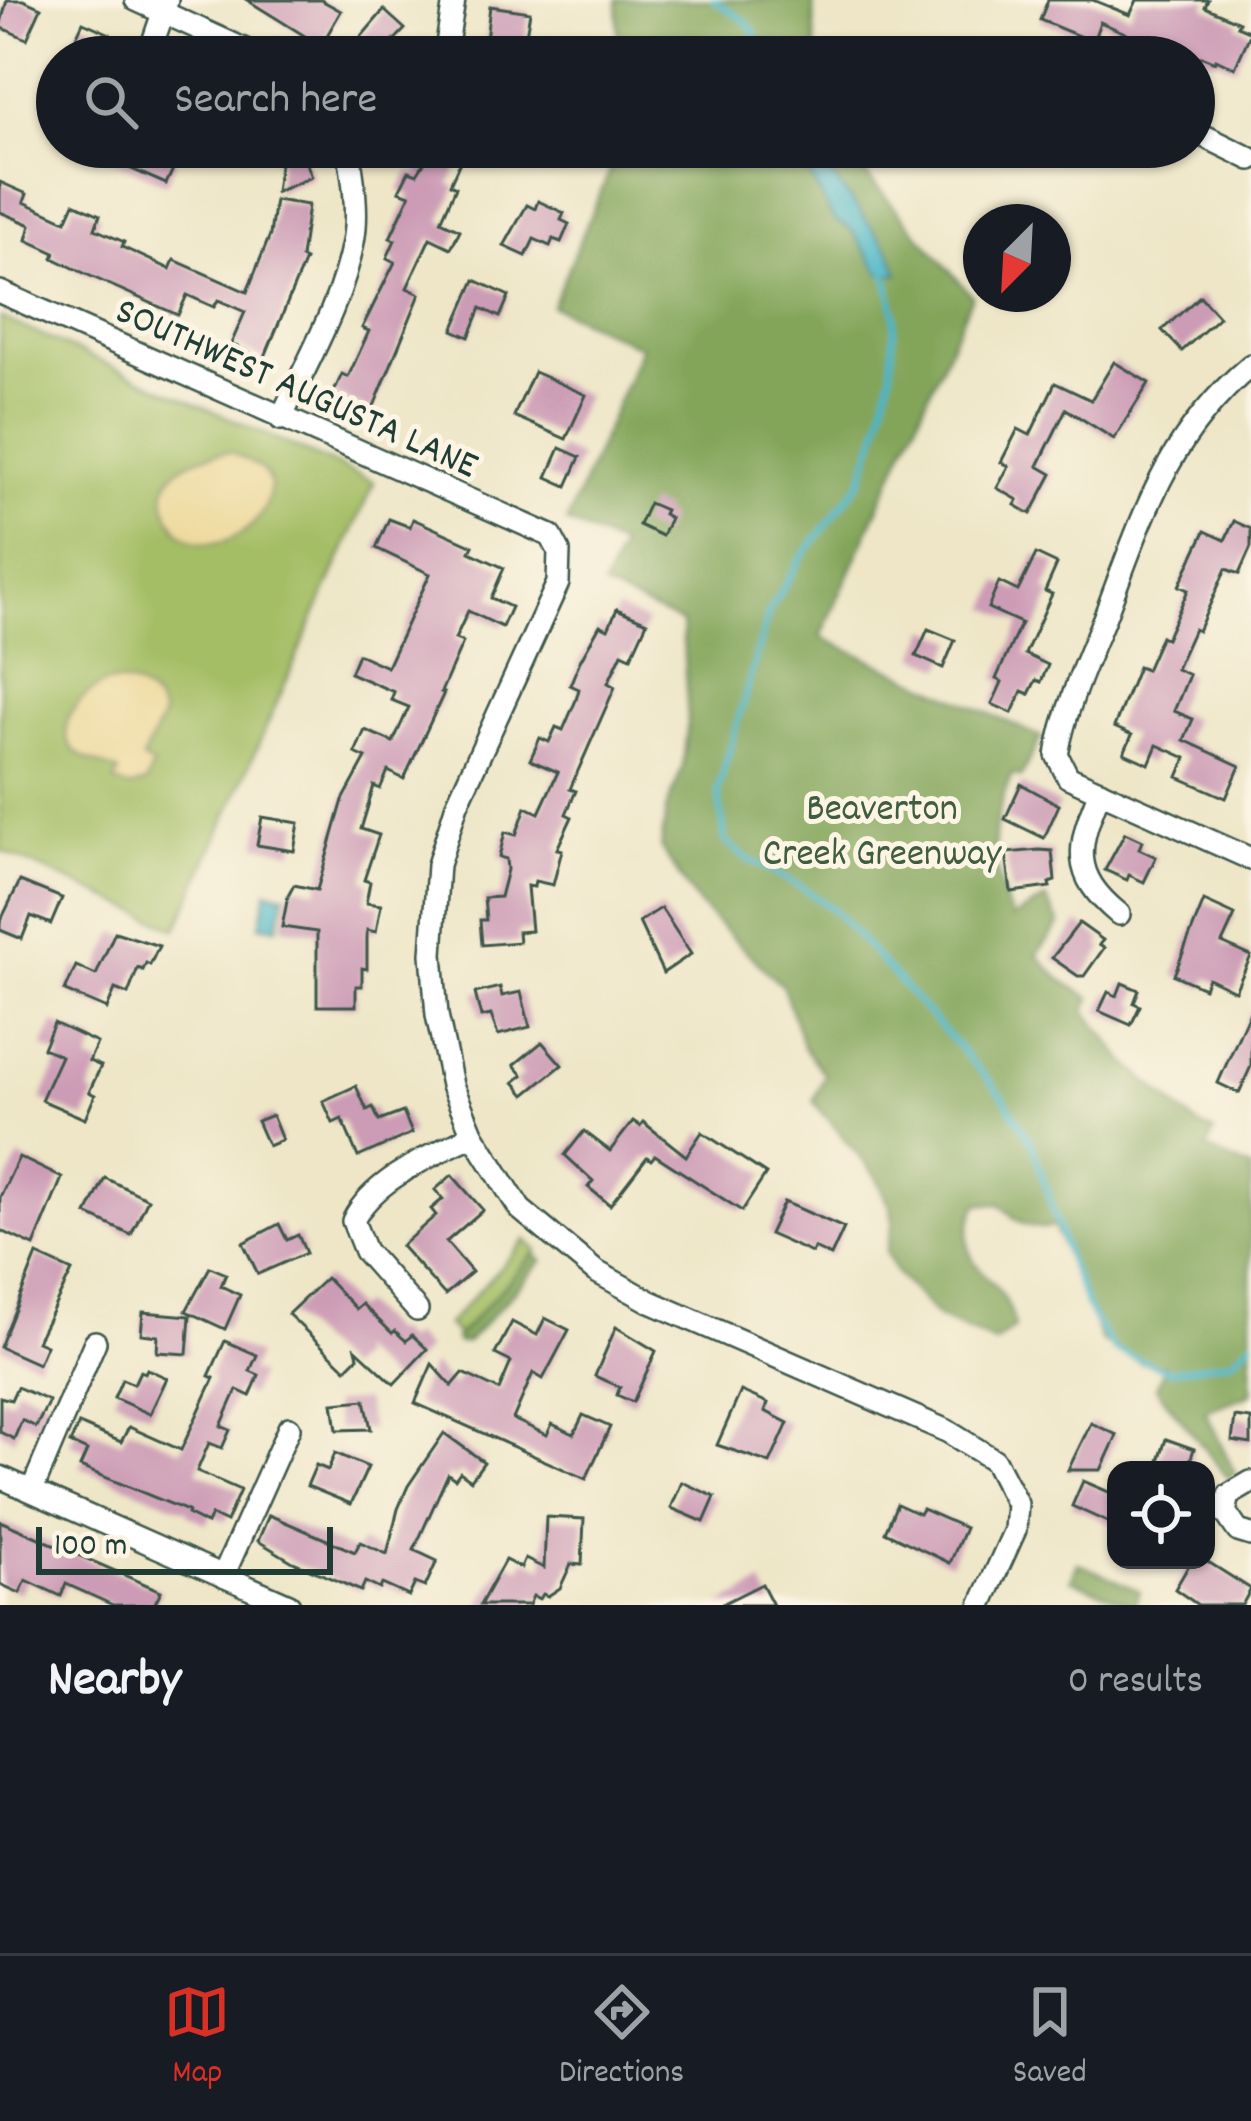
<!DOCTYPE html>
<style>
:root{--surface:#171b24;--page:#20242c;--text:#f1f3f6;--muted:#9ea1a6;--line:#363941;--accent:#d93025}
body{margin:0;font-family:Dekko,sans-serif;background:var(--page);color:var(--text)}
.controls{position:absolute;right:36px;bottom:36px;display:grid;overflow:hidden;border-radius:24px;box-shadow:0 3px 9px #0004}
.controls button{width:108px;height:108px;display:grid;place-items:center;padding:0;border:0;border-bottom:3px solid var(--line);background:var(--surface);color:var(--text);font:60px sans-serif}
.compass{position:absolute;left:963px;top:204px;width:108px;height:108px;border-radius:50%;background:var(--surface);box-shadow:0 3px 9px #0004;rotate:204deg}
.scale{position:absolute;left:36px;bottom:30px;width:297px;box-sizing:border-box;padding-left:12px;border:6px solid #1f3d34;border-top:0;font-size:33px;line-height:42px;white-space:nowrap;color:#1f3d34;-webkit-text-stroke:9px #fcf5e5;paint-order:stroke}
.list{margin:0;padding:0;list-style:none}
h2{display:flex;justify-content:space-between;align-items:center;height:156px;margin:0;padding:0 48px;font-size:51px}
h2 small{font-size:39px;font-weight:400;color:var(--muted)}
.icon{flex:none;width:66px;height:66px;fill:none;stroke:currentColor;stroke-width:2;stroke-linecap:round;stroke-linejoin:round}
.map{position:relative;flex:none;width:1251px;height:1605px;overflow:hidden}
.search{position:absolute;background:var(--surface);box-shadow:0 3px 9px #0004;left:36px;right:36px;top:36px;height:132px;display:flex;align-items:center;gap:30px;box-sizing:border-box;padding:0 42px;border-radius:66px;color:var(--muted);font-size:45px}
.sheet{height:348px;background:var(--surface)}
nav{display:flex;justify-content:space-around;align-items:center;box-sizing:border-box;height:168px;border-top:3px solid var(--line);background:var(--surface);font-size:33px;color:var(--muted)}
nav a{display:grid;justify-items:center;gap:6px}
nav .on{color:var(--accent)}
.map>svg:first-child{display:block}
.green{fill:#a4be65;stroke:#627e4c;stroke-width:3}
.forest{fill:#83a55a;stroke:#517147;stroke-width:3}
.sand{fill:#eeda9e;stroke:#868c69;stroke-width:3}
.water{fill:#4ab6c7;stroke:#347a7e;stroke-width:3}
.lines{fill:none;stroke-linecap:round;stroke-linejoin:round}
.stream{stroke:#4ab6c7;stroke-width:6}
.building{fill:#cc9bb5}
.minor-casing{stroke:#3e564a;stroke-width:26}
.minor{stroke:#fff;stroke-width:21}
.labels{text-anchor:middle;stroke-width:10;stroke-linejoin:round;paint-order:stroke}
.street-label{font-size:39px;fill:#1f3d34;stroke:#fcf5e5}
.park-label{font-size:39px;fill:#405d40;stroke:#fcf5e5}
</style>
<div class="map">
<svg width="1251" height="1605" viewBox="0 0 1251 1605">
<rect width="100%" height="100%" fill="#fcf5e5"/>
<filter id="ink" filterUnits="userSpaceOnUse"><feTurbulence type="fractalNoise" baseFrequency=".00833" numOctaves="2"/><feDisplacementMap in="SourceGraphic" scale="24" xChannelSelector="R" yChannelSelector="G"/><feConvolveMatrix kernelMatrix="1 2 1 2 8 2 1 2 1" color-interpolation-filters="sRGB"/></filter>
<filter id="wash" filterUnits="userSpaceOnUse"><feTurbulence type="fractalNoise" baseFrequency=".004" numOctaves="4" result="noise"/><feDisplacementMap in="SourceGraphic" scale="48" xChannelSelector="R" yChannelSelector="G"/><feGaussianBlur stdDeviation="2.7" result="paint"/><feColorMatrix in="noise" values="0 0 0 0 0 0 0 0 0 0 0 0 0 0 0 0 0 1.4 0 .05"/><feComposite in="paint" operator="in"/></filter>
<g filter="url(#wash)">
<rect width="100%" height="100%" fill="#eee6c7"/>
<g class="green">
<path d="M0,317L374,482L177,929L0,850Z"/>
<path d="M526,1240L537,1251L458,1336L447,1325Z"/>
</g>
<g class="forest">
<path d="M617,0H813L816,57H619Z"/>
<path d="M620,147H842L972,296L821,637L1041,737L1021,777L1012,774C989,829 989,863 1012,918L1046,899L1060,924L1037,955L1061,980L1091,998L1086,1011L1126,1063L1197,1125L1214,1132L1207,1149L1251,1169V1394L1205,1411L1235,1473L1228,1478L1156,1388L1165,1365L1141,1363L1102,1342L1054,1227C1028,1231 1017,1222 1000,1204H978C943,1274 1009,1270 1014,1328L995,1343L939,1318L896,1273L886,1252L893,1222L891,1209L876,1176L813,1101L825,1075L804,1048L783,987L698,904L661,849L666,810L683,766L688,720L682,623L603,587L621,547L567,522L641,347L552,306Z"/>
<path d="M534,1254L542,1261L467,1342L459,1343L455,1339Z"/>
<path d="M1078,1563L1140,1591L1134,1605L1071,1580Z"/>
</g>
<g class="sand">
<path d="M230,452C243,458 269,468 270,485C272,530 200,571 172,521C146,474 193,454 230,452Z"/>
<path d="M112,682C136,682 155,693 163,716L142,759L153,766L146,783L129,788L114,782L119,772C106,766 82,760 73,749C50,723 87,686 112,682Z"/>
</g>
<g class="water">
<path d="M794,147H810L890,251L899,274L881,273L850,228L834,220Z"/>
<path d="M267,891L285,894L277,928L260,925Z"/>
</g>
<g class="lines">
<g class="stream">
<path d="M714,0L747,22L757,35"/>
<path d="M886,271L895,313L891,373L879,427L862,479L800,560L769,611L718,790L725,840L744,857L803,888L834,910L1003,1096L1033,1145L1067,1257L1090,1313L1114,1350L1171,1371L1232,1360L1251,1342"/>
</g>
</g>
<g id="blocks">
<g class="building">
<path d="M7,0H23L41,8L27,39L0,27Z"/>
<path d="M247,0H321L341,11L321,46Z"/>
<path d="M1048,0H1093L1130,15L1137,0H1208L1205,7L1239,22L1237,26L1251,32L1235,68L1216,59L1215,62L1203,57H1180L1100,22L1093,42L1040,20Z"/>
<path d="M490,6L530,12L522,57H484Z"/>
<path d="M384,10L405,29L388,47L400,57H344Z"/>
<path d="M83,22L110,34L99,57H67Z"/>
<path d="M81,147H169L166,156L177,161L166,184Z"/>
<path d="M260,147H300L312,177L276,192L280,162Z"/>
<path d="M434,147L465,151L450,184L456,187L441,221L460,230L451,248L430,238L407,288L420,294L372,411L333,394L342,374L348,377L369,331L362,328L395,262L387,258L395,240L390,238L410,195L399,191L409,171L417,174Z"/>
<path d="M0,182L27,194L24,202L66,221L74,203L100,215L95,229L124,242L122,247L170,269L174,260L247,292L270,235L275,200L308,205L301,258L305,260L264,359L231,344L245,312L218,300L214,307L187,295L178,315L88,275L53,258L55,253L27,240L31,225L0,212Z"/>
<path d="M538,201L564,213L561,220L569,224L561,242L553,239L550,246L534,239L526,256L504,246L527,205L535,209Z"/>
<path d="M475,280L509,296L500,317L481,308L469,337L453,330Z"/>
<path d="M1200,296L1219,317L1182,351L1162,330Z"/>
<path d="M1114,362L1149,383L1114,439L1066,409L1038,466L1052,474L1031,514L1015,505L1018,500L997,488L1009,466L1001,462L1018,429L1030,435L1055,383L1091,400Z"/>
<path d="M534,372L586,395L566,439L514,416Z"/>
<path d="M560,448L580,457L567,486L547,477Z"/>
<path d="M649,503L665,510L663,514L670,518L662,536L639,525Z"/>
<path d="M389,519L410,527L413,519L473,546L470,552L504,568L491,598L511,607L502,627L468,611L455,639L463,642L441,692L444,693L404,779L388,771L380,789L374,786L361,829L379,835L364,880L370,882L366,903L381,905L376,932L367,930V969L362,968V986H356V1006H317V932L282,927L288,896L294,885L317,890L343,800L366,758L355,753L365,730L393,742L409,707L391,700L394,692L350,673L358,654L387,667L430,574L376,548Z"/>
<path d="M1234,521L1251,529V547L1239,574L1226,569L1198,631L1194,629L1176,669L1189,675L1174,711L1193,719L1184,740L1240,766L1226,798L1178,777L1186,758L1157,745L1149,764L1124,753L1132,735L1114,727L1138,667L1146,670L1161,636L1166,639L1188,590L1179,586L1205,531L1225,540Z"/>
<path d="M1036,554L1057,564L1045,591L1052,594L1025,654L1048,665L1041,682L1036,680L1029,694L1022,691L1012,713L992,704L1002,682L996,679L1021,623L988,608L999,582L1018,591Z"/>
<path d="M617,609L647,622L631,657L622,653L608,683L615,687L570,789L576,791L566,814L572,817L557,849L562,850L553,885L535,881L534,887L527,886L531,931L518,932L519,942L482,945L480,920H486L484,898L500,897L507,870L506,859L499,857L505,832L516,835L526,807L539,813L558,772L530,760L540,738L549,742L556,727L563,730L576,700L579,689L570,685L580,661L600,625L608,629Z"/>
<path d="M928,629L955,640L943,668L916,656Z"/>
<path d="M1021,784L1059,805L1044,838L1005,819Z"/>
<path d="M262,817L299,823L294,851L257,845Z"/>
<path d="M1125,833L1142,841L1139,849L1156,857L1144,882L1129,875L1127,880L1105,870Z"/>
<path d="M1039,850L1052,851L1055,881L1049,883L1050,887L1011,892L1006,853Z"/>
<path d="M20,881L62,898L51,924L31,916L22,939L0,930V922Z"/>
<path d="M1204,901L1235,915L1222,943L1251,956L1235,991L1208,978L1204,988L1174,975Z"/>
<path d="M661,908L691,954L663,973L639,922Z"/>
<path d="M1079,923L1103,940L1099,945L1104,948L1084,976H1078L1052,958Z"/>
<path d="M115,932L159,946L150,965L146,963L143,970L138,968L128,994L115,989L107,1009L65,991L76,966L96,975Z"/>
<path d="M1122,983L1139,990L1134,1003L1140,1006L1131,1025L1099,1011L1108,992L1117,996Z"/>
<path d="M500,987L502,996L521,992L530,1027L498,1035L491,1015L481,1017L475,993Z"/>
<path d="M1251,1009V1066L1239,1093L1218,1083Z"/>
<path d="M54,1023L97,1043L89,1061L101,1066L89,1092L95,1095L85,1119L41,1100L61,1056L43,1048Z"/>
<path d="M542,1042L562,1065L525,1095L514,1082L523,1075L514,1065Z"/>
<path d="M356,1086L367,1110L373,1107L379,1121L403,1112L412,1133L358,1157L342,1119L333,1123L323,1101Z"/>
<path d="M272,1115L282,1140L268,1146L257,1121Z"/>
<path d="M633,1121L640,1126L643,1122L686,1156L702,1132L766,1174L742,1211L655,1155L651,1160L647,1157L610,1205L588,1187L593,1181L565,1155L584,1131L610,1151Z"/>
<path d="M19,1157L62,1178L34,1246L0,1230V1197Z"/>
<path d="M452,1175L483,1210L446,1242L472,1272L445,1295L401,1246L436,1215L431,1209L443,1199L435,1190Z"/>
<path d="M105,1178L148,1199L131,1235L87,1214Z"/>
<path d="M784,1202L844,1228L831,1256L814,1248L812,1253L769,1234Z"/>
<path d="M279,1224L287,1240L298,1235L306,1253L258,1274L243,1243Z"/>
<path d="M37,1255L72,1271L37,1341L46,1345L38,1364L0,1347Z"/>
<path d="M210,1267L226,1274L221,1286L240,1295L225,1329L186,1311Z"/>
<path d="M326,1278L356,1309L362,1304L392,1333L395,1331L406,1341L412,1335L427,1349L394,1384L356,1349L358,1357L346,1369L288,1314Z"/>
<path d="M143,1312L190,1316L187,1354L157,1352L158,1336L141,1334Z"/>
<path d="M545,1318L569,1330L543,1379L533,1373L513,1419L547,1435L552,1424L574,1434L583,1415L610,1427L586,1479L415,1403L432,1364L452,1386L463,1373L499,1390L511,1362L495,1354L512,1322L537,1335Z"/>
<path d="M616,1327L656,1351L633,1402L617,1395L620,1387L595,1376Z"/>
<path d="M225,1341L257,1355L250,1371L259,1375L250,1396L237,1390L221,1426L230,1430L222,1448L209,1443L197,1471L240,1490L226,1522L211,1515L207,1524L187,1514L188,1511L80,1467L87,1451L70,1443L79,1424L121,1442L129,1427L181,1450L214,1378L209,1376Z"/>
<path d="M147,1369L167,1378L150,1414L114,1398L122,1379L134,1384L140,1371L145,1373Z"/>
<path d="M17,1387L49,1401L36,1427L22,1420L14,1439L0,1432V1397L11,1400Z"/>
<path d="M741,1391L768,1403L765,1411L788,1423L770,1463L717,1445Z"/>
<path d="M365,1400L371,1429L337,1430L333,1403Z"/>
<path d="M1235,1417L1251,1419V1444L1232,1441Z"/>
<path d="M1091,1423L1117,1435L1101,1470H1068Z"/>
<path d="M444,1433L484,1462L471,1480L460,1472L455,1479L448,1474L414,1550L437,1561L425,1587L415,1583L409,1596L382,1584L380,1589L365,1582L361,1591L293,1562L258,1541L269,1515L355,1552L360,1542L387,1554L398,1509L408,1486Z"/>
<path d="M1166,1439L1194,1449L1187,1470H1156Z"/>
<path d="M335,1453L368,1467L351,1504L307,1486L316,1465L328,1470Z"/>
<path d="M1083,1481L1116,1495V1526L1072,1506Z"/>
<path d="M682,1482L715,1497L704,1522L671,1508Z"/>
<path d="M897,1504L919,1514L922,1509L965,1528L950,1563L885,1532Z"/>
<path d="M546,1517L584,1519L582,1565L571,1564L560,1588L548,1596L543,1594L540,1599L533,1596L529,1605H480L505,1560L521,1568L525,1559L544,1568Z"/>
<path d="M0,1521L161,1591L154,1605H113L66,1584L61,1596L26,1580L20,1593L0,1584Z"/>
<path d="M1192,1560H1205L1251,1589L1242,1605H1198L1175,1589Z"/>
<path d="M762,1584L773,1605H720Z"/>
</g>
</g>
</g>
<g filter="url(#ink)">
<use href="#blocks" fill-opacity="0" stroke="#3e564a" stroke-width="3"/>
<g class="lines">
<defs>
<g id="minor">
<path d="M136,0L261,57"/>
<path d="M148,57L167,1"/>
<path d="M445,57L454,0"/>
<path d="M1194,131L1251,159"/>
<path d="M0,292L551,536L559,551L558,583L457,804L438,865L432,954L437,1015L452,1085L473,1135L520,1209L595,1271L651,1302L947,1431L994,1460L1017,1504L1015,1530L981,1605"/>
<path d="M1251,365C1166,437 1143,516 1105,616C1087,660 1065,708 1057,755L1068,777L1251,859"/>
<path d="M281,419C306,363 342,303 353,242C359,212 353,177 348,147"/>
<path d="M1100,791C1077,846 1070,874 1119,914"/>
<path d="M417,1310L365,1251L353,1221C373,1179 433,1155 473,1135"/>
<path d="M0,1477L289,1605"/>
<path d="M1251,1482L1229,1495L1225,1512L1238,1531L1251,1535"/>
<path d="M32,1490L95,1342"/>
<path d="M223,1576L289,1428"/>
</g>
</defs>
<use href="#minor" class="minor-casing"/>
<use href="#minor" class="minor"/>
</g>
</g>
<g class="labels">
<g class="street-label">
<text transform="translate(298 385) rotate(24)" y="14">SOUTHWEST AUGUSTA LANE</text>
</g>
<g class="park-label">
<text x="882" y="819">Beaverton<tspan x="882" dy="45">Creek Greenway</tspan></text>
</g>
</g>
</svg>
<div class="controls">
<button><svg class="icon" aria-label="locate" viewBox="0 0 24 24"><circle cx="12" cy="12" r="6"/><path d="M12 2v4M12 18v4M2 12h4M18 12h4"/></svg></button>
</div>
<svg class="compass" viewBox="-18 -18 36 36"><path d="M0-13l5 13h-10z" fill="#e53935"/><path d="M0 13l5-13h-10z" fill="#9ea1a6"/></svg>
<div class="scale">100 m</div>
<div class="search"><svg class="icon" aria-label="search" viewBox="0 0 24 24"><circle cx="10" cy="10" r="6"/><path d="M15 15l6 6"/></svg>Search here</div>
</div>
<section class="sheet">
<h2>Nearby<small>0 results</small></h2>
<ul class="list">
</ul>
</section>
<nav>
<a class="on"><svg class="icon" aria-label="map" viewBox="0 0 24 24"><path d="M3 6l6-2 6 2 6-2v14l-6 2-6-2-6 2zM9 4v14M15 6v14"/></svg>Map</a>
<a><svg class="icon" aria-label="directions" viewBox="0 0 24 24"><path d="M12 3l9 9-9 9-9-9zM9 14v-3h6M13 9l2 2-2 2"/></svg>Directions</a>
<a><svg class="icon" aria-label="saved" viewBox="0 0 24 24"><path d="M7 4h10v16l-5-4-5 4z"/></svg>Saved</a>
</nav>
